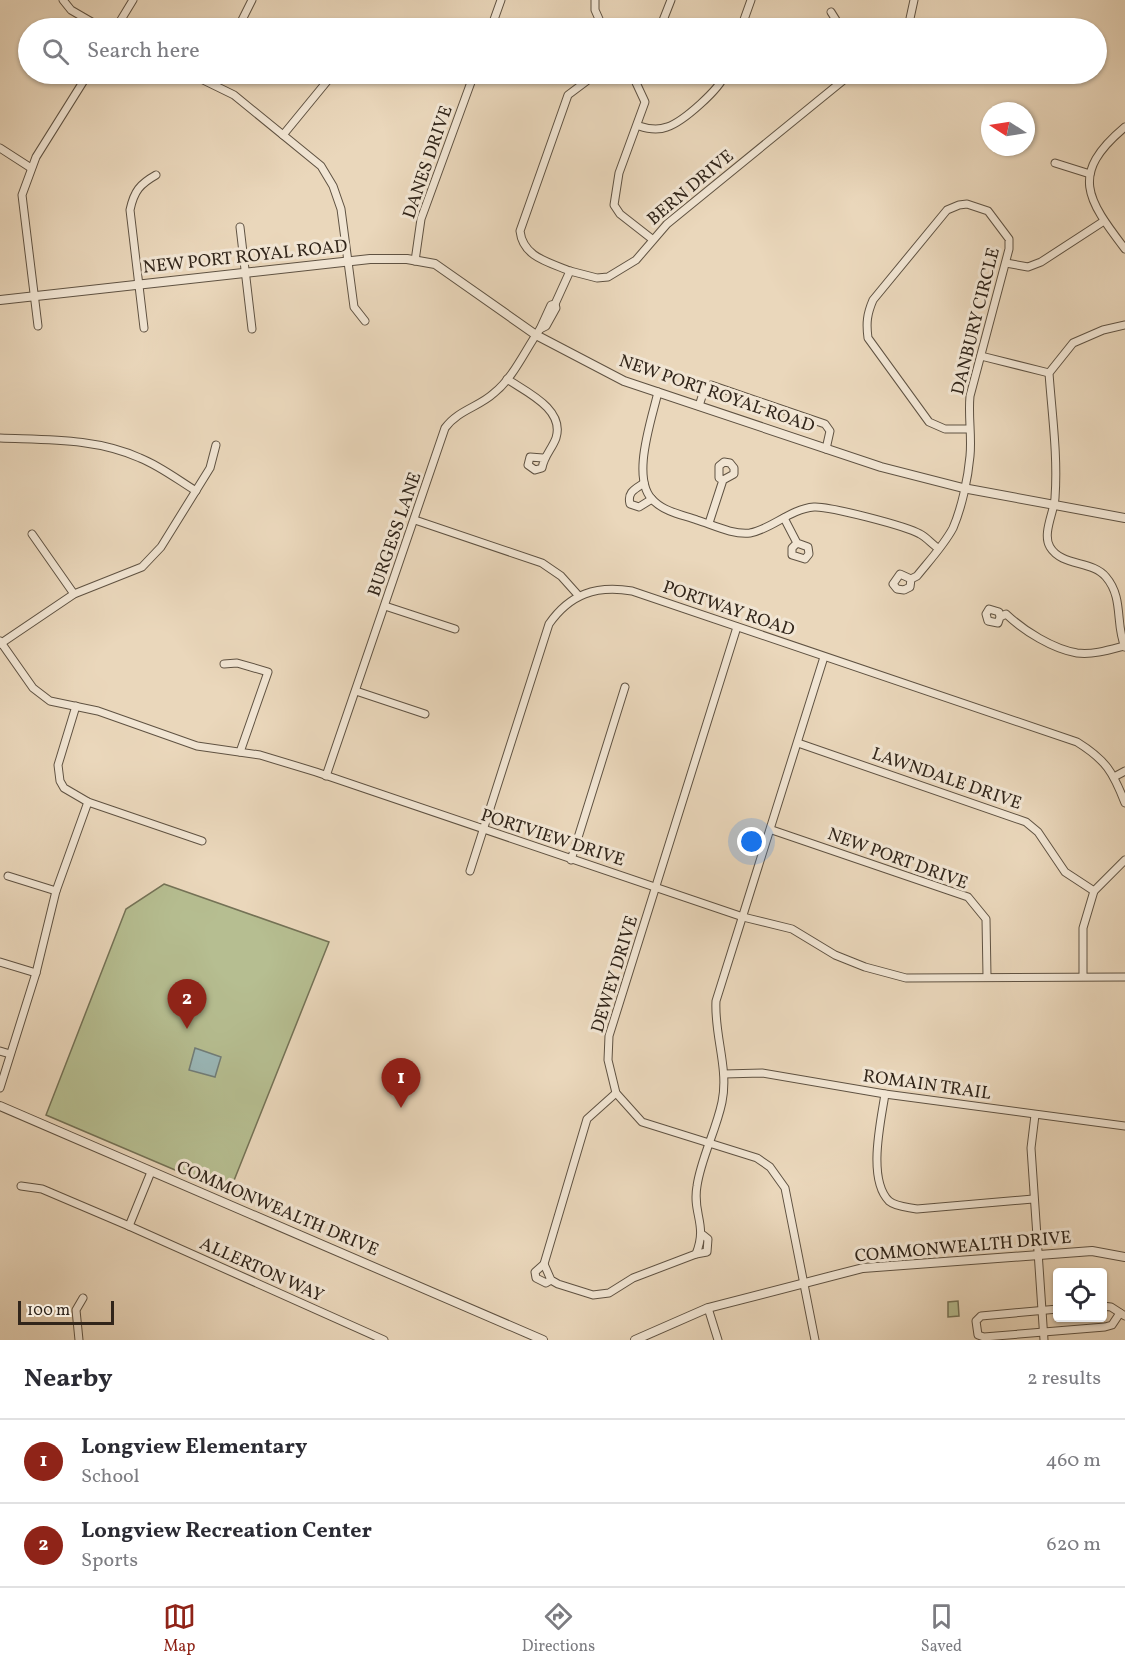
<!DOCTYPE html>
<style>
:root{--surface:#fff;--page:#f2f2f3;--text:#2b2b33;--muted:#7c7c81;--line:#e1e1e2;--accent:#8f2418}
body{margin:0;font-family:Vollkorn,serif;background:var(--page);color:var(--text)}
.controls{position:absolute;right:18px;bottom:18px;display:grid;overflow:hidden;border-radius:6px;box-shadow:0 2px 4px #0004}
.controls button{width:54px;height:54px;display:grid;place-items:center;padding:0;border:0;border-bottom:2px solid var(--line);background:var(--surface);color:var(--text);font:30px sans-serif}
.compass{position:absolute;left:981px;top:102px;width:54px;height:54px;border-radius:50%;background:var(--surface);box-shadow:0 2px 4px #0004;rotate:282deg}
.scale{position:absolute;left:18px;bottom:15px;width:96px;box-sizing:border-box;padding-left:6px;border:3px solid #31251a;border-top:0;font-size:16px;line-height:21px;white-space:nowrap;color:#31251a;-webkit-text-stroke:4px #f1e5d3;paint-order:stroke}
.you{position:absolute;left:752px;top:842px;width:21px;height:21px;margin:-15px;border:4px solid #fff;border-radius:50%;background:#1a73e8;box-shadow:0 0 0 9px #1a73e833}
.badge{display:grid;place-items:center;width:39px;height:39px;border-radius:50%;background:var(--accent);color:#fff;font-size:20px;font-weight:700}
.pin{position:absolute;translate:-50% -50px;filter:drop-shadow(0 2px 3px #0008)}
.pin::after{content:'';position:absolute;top:32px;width:21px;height:18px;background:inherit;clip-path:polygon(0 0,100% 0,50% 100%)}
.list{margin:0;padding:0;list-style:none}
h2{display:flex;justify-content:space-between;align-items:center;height:78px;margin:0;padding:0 24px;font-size:26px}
h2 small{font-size:20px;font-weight:400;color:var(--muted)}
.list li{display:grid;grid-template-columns:39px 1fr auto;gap:18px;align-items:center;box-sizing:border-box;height:84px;padding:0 24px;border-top:2px solid var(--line)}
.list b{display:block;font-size:22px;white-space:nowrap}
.list p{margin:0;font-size:20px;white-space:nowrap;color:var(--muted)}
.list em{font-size:20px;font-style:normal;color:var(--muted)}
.icon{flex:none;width:33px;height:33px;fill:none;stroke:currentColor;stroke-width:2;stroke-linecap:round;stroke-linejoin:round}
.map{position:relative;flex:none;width:1125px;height:1340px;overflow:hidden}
.search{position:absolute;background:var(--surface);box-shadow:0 2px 4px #0004;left:18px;right:18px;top:18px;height:66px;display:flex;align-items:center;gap:15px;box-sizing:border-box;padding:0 21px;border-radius:33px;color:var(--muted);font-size:22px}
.sheet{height:246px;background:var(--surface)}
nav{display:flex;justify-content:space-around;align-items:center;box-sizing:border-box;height:84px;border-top:2px solid var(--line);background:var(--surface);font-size:16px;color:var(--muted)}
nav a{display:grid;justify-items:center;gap:3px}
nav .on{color:var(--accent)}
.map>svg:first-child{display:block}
.green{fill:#b6be91;stroke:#747256;stroke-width:1.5}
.water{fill:#9ab8b9;stroke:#707d79;stroke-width:1.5}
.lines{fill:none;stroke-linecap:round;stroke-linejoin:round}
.minor-casing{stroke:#5f5242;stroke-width:9}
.tertiary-casing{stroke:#5f5242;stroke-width:10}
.minor{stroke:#f1e5d3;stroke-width:7}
.tertiary{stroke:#f1e5d3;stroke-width:8}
.labels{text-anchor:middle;stroke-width:6;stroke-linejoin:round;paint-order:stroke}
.street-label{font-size:18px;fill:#31251a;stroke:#f1e5d3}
</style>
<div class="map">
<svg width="1125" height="1340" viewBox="0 0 1125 1340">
<rect width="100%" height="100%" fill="#ead7bb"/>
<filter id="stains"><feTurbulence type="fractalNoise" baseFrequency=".00333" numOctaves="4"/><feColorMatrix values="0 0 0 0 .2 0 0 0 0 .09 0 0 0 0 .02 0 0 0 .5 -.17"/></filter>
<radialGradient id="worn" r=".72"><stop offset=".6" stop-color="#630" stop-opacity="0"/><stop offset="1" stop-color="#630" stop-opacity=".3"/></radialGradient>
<g class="green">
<path d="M164,884L329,942L229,1193L46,1115L126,909Z"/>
<path d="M958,1301L959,1316L948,1317V1302Z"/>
</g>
<path class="water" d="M195,1048L221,1057L215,1077L189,1070Z"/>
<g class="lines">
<defs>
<g id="minor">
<path d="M63,0L71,10L102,28"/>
<path d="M595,0V10L603,28"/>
<path d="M831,12L841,28"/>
<path d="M116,28L133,0"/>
<path d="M238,28L252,0"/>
<path d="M491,28L501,0"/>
<path d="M660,28L671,0"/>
<path d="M741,28L751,0"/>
<path d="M904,28L909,23L914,0"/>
<path d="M191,74L234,95L321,166L333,186L341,209L354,307L365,321"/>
<path d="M632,74L645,102L619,173L614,205L620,214L652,239"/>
<path d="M213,84L218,74"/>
<path d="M639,126C648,129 657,131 667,127C683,122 720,89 725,74"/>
<path d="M1125,127C1069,174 1087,199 1125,249"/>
<path d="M283,135L333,74"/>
<path d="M0,148L31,168"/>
<path d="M1055,163L1090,174"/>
<path d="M240,227L252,329"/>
<path d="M415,261L421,219L474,74"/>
<path d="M1006,263L1028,267L1041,262L1104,221"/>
<path d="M570,271C548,262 523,257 520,231L568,95L596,74"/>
<path d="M555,304L570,271L597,278L608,277L636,260L667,224L851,74"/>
<path d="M555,304L556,308L546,326L540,329L551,305Z"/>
<path d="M1125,325L1103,330L1073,343L1049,373C1052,415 1058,456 1055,498C1054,512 1042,534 1050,547C1062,567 1092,560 1106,577C1124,598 1115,624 1125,647"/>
<path d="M38,326L22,195L36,157L88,74"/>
<path d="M144,328L130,210C134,191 140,184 156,175"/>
<path d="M981,356L1049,373"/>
<path d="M507,379C526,392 565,409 556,438C552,449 544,456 542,468L535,470L528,465L530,457L543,458"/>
<path d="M658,392C652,419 629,482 655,502C666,512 683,515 697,520C713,525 733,535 750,533C772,529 790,509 814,507C829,506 906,526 920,534C926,537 932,544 938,548"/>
<path d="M699,406L704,390L711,385L825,424L830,431L826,449"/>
<path d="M0,438C48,440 96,438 140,458C160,466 178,480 196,491"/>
<path d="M644,483C635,489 627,492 630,504L639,507L652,499"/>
<path d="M784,518L797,543L808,547L809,554L805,559L792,555V548L797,543"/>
<path d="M415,520L542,563L561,576L578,595"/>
<path d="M709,523L723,480L734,474V468L730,463L724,462L719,466V478L723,480"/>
<path d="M32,534L74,594"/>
<path d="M911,579L900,574L893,584L897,589L904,590L910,587L911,579L917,576C929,561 944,545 953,528C962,507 968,478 970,456C972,436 968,416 970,396L1009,249V239L988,211L967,204L959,205L947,210L873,300C867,314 866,323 868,338L929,422L945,429H969"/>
<path d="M385,606L455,629"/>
<path d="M1000,617L998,623L988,621L986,614L989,609L999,612L1000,617L1006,614C1024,631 1053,649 1077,653C1093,655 1109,650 1124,646"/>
<path d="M737,627L609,1036L608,1060L616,1093L642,1122L757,1158L770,1167L785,1188L815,1340"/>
<path d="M0,641L33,688L50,701L98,711L197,746L260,755L316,772L743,917L792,929L835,955L865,967L906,978L1125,977"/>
<path d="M0,644L74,594L142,567L161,547L210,468L216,445"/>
<path d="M224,664L237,663L268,672L240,752"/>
<path d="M356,691L425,714"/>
<path d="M76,706L58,765L60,781L64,788L88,802L202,841"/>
<path d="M798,743L1026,822L1038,832L1065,872L1094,891"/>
<path d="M326,776L445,428C458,410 479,407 494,393C514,377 525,350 540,329"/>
<path d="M1114,777L1125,771"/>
<path d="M772,830L968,897L986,919L987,976"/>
<path d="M571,860L625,687"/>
<path d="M470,871L549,624C570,594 596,585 632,591L1077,742C1106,760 1113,772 1125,803"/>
<path d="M8,876L56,891"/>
<path d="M0,962L36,973"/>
<path d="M1083,976V928L1094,891L1125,860"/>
<path d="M0,1051L10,1054"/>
<path d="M724,1074L762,1073L885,1094L1125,1126"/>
<path d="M0,1088L36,973L56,891L88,802"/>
<path d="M616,1093L587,1119L544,1264L551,1280L558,1284L593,1295L609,1293L633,1278L696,1254C708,1224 692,1214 697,1186C701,1158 716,1131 722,1102C729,1068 714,1035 716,1001L824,657"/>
<path d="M885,1094C881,1121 867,1179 889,1201C896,1207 908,1207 917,1209L1033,1199"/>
<path d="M1035,1115L1031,1148L1044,1340"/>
<path d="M21,1186L42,1189L129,1226L384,1340"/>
<path d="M129,1226L151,1172"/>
<path d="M696,1254L707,1252L708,1239L703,1235"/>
<path d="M544,1264L535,1272L536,1278L546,1283L551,1280"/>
<path d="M1102,1306L1111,1307L1125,1316"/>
<path d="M708,1308L718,1340"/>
<path d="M1058,1309L981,1316L976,1321L978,1335L984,1337L1105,1327L1112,1325L1120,1313"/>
<path d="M79,1340L76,1310L83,1298"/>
</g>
<g id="tertiary">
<path d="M0,300L370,259H407L435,264L536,335L624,381L881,467L963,488L1125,518"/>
<path d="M0,1106L543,1340"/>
<path d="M635,1340L708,1308L863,1268L1092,1251L1125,1257"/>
</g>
</defs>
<use href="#minor" class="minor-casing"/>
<use href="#tertiary" class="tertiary-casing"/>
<use href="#minor" class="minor"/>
<use href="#tertiary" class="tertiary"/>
</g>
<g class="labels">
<g class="street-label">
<text transform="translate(427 162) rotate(-71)" y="6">DANES DRIVE</text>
<text transform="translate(690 187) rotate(-40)" y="6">BERN DRIVE</text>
<text transform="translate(245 256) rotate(-6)" y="6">NEW PORT ROYAL ROAD</text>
<text transform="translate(975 321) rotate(-76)" y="6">DANBURY CIRCLE</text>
<text transform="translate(717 393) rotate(19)" y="6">NEW PORT ROYAL ROAD</text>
<text transform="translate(394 534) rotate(-71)" y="6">BURGESS LANE</text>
<text transform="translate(729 608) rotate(19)" y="6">PORTWAY ROAD</text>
<text transform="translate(947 778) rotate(19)" y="6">LAWNDALE DRIVE</text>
<text transform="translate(553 837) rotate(18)" y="6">PORTVIEW DRIVE</text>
<text transform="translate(898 858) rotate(20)" y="6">NEW PORT DRIVE</text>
<text transform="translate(614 974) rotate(-73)" y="6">DEWEY DRIVE</text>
<text transform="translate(927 1084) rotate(8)" y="6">ROMAIN TRAIL</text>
<text transform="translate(278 1208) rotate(23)" y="6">COMMONWEALTH DRIVE</text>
<text transform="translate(963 1246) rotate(-5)" y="6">COMMONWEALTH DRIVE</text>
<text transform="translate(262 1269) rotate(24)" y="6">ALLERTON WAY</text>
</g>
</g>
<rect width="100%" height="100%" filter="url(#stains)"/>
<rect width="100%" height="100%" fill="url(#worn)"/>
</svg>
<div class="controls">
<button><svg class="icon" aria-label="locate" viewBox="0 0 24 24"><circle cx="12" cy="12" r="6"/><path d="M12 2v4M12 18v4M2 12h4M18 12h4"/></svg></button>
</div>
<svg class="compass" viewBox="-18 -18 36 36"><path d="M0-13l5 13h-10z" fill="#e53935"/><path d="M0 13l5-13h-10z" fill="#7c7c81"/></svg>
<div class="scale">100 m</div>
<div class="you"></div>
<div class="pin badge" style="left:401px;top:1108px">1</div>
<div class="pin badge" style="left:187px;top:1029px">2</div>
<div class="search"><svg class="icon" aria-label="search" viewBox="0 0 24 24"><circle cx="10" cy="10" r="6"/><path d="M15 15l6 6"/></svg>Search here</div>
</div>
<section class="sheet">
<h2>Nearby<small>2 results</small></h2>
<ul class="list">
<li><span class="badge">1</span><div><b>Longview Elementary</b><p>School</p></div><em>460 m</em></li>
<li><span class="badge">2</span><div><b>Longview Recreation Center</b><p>Sports</p></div><em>620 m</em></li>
</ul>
</section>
<nav>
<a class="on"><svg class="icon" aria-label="map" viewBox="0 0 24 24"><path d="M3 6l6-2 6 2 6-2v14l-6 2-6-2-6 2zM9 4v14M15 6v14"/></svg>Map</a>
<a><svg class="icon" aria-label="directions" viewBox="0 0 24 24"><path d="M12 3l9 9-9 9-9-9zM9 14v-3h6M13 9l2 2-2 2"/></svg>Directions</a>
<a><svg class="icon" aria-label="saved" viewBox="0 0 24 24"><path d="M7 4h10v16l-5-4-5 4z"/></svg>Saved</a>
</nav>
